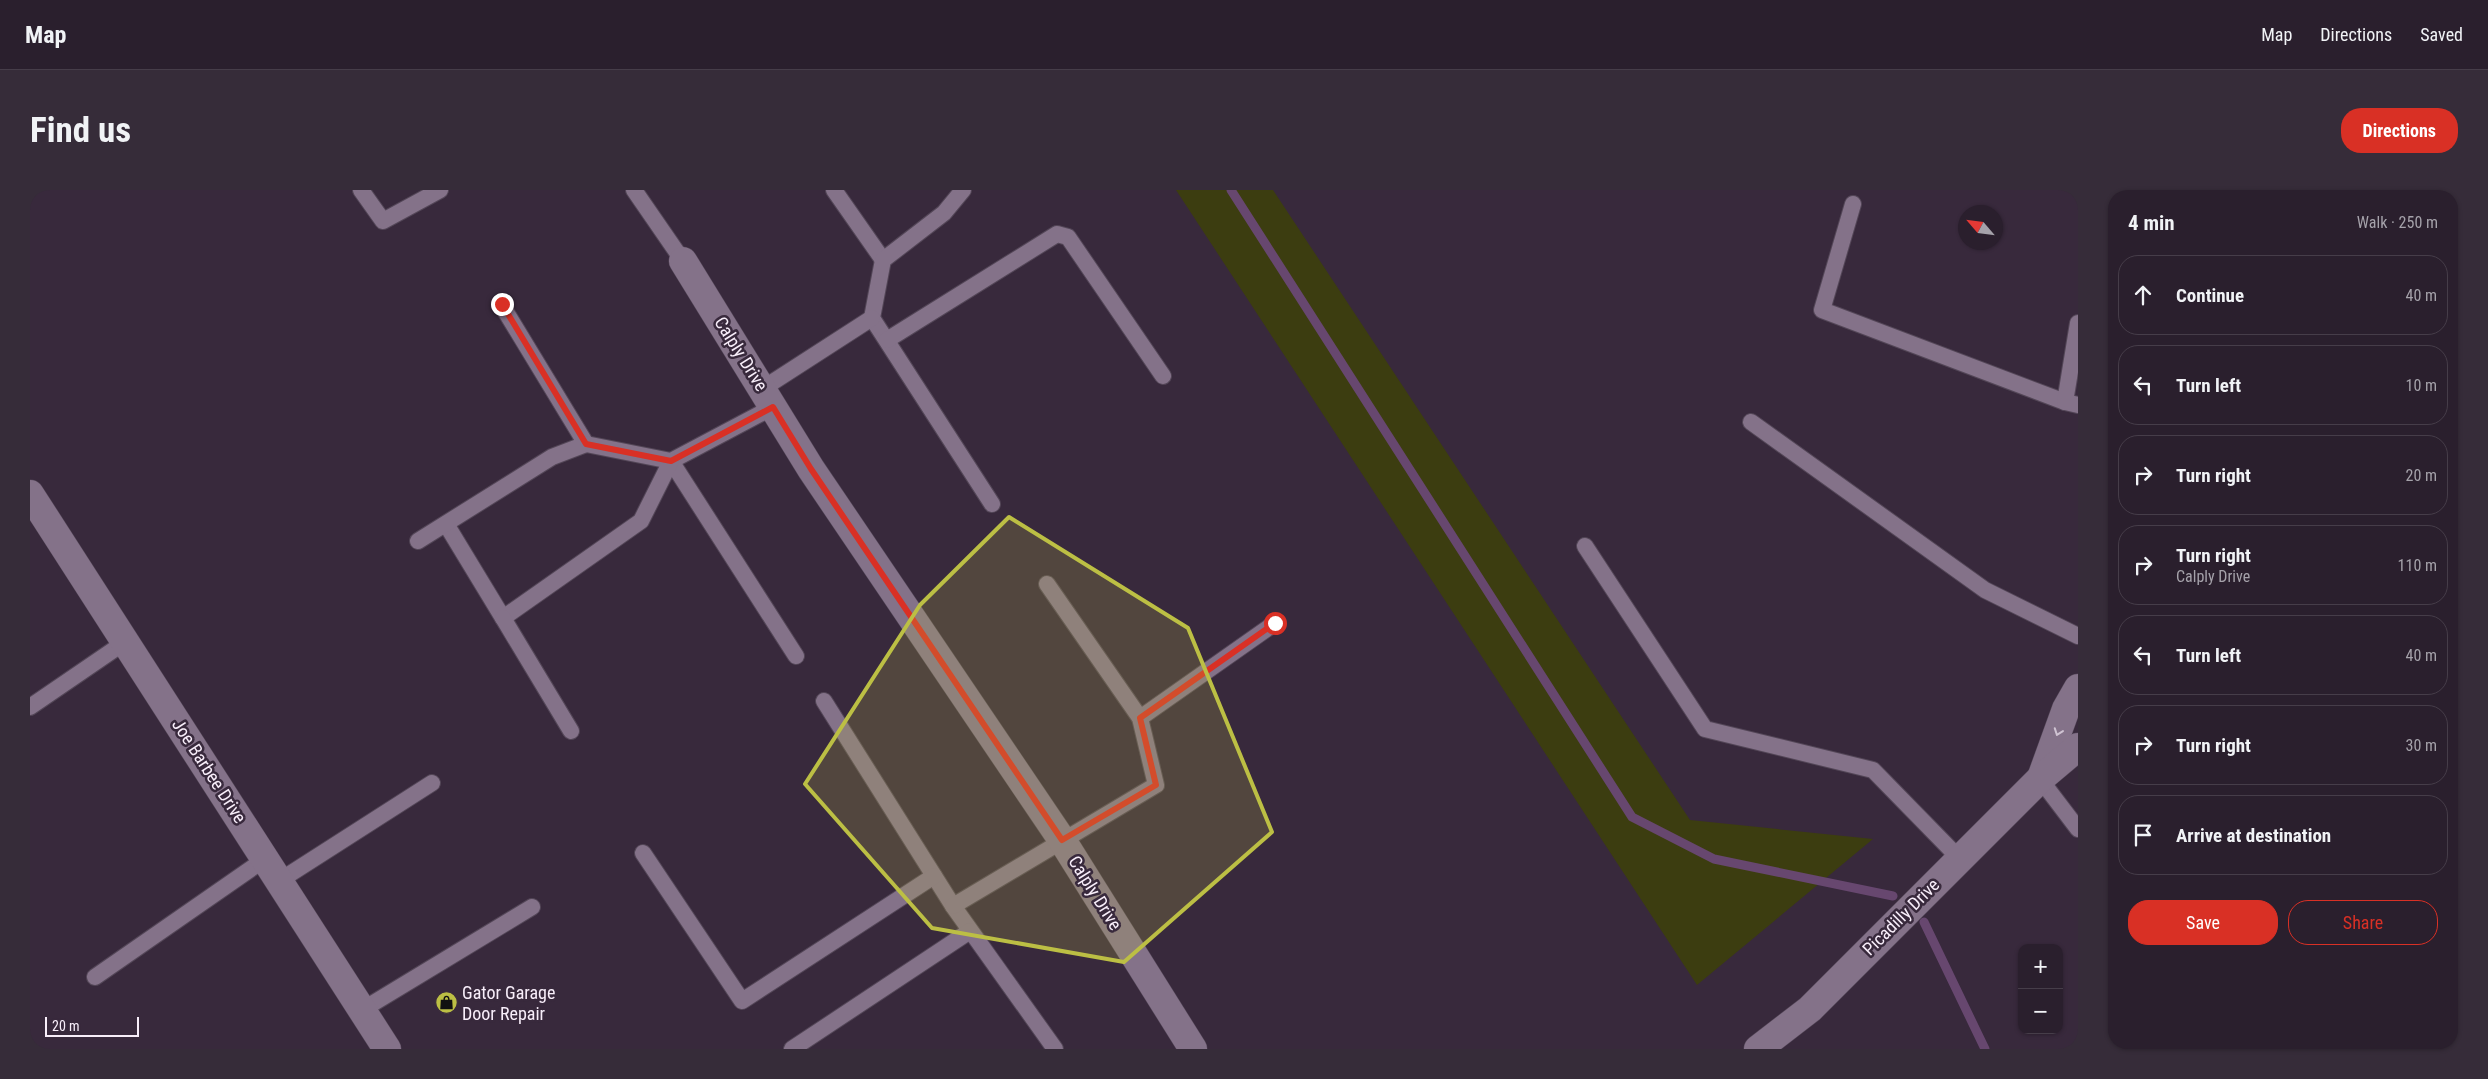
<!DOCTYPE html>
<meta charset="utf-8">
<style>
:root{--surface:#2a1f2d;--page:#362c39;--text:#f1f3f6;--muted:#a5a2aa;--line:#463d49;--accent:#d93025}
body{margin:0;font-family:"Roboto Condensed",sans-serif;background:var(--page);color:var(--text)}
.controls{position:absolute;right:15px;bottom:15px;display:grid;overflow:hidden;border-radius:10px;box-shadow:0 1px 4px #0004}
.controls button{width:45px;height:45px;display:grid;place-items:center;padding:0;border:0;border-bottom:1px solid var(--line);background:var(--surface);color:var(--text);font:25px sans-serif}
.compass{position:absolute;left:1928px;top:15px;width:45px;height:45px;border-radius:50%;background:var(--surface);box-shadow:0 1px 4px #0004;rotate:298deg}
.scale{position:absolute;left:15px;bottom:12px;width:94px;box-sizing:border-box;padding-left:5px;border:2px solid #f8eefa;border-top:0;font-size:14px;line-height:18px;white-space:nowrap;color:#f8eefa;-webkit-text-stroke:4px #38293c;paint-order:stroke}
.stop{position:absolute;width:15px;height:15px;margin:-11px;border:4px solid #d93025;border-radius:50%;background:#fff}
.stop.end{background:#d93025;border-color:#fff;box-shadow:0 1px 5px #0008}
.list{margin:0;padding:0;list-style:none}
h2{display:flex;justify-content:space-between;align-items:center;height:65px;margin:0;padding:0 20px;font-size:21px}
h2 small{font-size:16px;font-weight:400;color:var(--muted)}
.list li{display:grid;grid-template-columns:32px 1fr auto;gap:15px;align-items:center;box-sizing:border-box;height:80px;margin:0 10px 10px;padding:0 10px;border:1px solid var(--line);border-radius:20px}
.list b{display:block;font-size:19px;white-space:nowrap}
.list p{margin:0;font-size:16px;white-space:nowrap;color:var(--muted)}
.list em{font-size:16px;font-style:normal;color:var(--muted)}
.actions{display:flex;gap:10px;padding:15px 20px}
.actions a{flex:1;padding:11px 0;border:1px solid var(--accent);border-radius:20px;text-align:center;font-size:18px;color:var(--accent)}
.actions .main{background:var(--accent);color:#fff}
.icon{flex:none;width:28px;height:28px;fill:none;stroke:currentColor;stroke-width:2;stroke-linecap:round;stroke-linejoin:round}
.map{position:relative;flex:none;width:2048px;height:859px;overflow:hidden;border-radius:20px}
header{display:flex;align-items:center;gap:30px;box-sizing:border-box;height:70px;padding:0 25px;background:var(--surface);border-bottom:1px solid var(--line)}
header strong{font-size:24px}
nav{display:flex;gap:28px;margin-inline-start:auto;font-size:18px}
.intro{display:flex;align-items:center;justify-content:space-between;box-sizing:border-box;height:120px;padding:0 30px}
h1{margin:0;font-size:35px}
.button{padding:12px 22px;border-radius:20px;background:var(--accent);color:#fff;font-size:18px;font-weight:700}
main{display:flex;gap:30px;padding:0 30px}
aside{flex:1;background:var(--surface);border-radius:20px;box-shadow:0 1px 4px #0004}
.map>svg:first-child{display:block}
.green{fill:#3c3d10}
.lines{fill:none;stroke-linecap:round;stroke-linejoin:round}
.stream{stroke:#67476f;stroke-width:9}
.service-casing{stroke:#534657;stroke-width:18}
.minor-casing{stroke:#534657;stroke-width:29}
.tertiary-casing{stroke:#534657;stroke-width:29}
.service{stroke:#847289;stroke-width:16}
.minor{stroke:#847289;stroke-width:28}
.tertiary{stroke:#847289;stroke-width:28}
.oneway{stroke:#cfc3d2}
.route{stroke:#d93025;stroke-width:6}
.marked{fill:#bcbf44;fill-opacity:0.2;stroke:#bcbf44;stroke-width:4;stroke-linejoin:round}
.labels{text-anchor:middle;stroke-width:5;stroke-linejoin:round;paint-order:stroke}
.street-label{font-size:18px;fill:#f8eefa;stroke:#38293c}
.poi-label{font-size:18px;fill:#f8eefa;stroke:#38293c;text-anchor:start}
</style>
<header>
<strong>Map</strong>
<nav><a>Map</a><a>Directions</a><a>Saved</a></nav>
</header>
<div class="intro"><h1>Find us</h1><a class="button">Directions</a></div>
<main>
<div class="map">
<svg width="2048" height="859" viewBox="0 0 2048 859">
<rect width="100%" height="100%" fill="#38293c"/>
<path class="green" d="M1146,0H1243L1660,630L1843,649L1667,795Z"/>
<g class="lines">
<g class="stream">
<path d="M1201,0L1602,627L1684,669L1863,706"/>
<path d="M1894,732L1955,859"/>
</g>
<defs>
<g id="service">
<path d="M331,0L353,31L410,0"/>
<path d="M604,0L653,71"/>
<path d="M804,0L853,70"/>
<path d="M933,0L914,23L853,70L842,128L962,314"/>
<path d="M1823,14L1792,120L2035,212"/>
<path d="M471,114L556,254L641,271L743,217"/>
<path d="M2048,133L2035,212L2048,215"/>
<path d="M857,150L1027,44L1038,47L1133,186"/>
<path d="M732,199L842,128"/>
<path d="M1721,232L1955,400L2048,446"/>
<path d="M641,271L766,466"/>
<path d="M416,334L473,428L611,331L641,271"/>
<path d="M388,351L522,267L556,254"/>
<path d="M1555,356L1675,539L1843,580L1930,669"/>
<path d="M473,428L541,541"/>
<path d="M794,511L923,716L1025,859"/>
<path d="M0,517L95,452"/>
<path d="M1110,528L1245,433"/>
<path d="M2010,589L2048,639"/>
<path d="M613,663L712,811L904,686"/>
<path d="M249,691L402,593"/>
<path d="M923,716L1126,595L1110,528L1017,394"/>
<path d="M65,787L235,669"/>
<path d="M332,820L502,717"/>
<path d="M762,859L940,741"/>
</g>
<g id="minor">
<path d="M653,71L781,279L1032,650L1163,859"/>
<path d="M0,304L357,859"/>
</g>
<g id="tertiary">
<path d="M2011,588L2036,519L2048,498"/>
<path d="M1728,859L1780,819L2010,589L2048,557"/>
</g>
</defs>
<use href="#service" class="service-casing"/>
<use href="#minor" class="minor-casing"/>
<use href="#tertiary" class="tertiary-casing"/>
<use href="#service" class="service"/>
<use href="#minor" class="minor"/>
<use href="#tertiary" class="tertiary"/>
</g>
<defs><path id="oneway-chevron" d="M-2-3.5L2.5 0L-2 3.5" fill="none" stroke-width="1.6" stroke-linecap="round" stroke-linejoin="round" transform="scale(1.25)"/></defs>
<use class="oneway" href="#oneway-chevron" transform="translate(2028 542) rotate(110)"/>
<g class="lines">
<path class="route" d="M472,114L556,254L641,271L743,217L781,279L1032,650L1126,595L1110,528L1245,433"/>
</g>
<path class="marked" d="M979,327L1158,438L1242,642L1094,772L902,738L775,594L890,415Z"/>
<defs>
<symbol id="shop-disc" viewBox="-11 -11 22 22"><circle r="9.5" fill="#bcbf44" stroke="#38293c"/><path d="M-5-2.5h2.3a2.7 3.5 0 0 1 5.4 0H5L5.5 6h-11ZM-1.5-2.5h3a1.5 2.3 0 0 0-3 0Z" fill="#111"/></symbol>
</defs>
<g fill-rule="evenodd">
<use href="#shop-disc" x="404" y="800" width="25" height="25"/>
</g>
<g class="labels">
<g class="street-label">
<text transform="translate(711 164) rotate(58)" y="6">Calply Drive</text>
<text transform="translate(179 581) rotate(57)" y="6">Joe Barbee Drive</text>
<text transform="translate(1065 703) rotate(58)" y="6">Calply Drive</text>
<text transform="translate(1871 727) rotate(-45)" y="6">Picadilly Drive</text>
</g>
<g class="poi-label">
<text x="432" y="809">Gator Garage<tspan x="432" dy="21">Door Repair</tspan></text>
</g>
</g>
</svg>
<div class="controls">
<button>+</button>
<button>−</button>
</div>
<svg class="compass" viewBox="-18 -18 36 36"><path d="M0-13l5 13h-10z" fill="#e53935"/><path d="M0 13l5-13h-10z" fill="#a5a2aa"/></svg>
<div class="scale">20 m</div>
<div class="stop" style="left:1245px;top:433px"></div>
<div class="stop end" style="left:472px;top:114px"></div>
</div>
<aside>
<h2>4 min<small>Walk · 250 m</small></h2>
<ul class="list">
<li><svg class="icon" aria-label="ahead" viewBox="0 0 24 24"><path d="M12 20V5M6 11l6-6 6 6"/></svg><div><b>Continue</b></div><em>40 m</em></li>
<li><svg class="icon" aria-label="left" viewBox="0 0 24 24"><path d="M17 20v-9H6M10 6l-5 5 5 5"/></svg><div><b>Turn left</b></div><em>10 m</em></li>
<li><svg class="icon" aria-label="right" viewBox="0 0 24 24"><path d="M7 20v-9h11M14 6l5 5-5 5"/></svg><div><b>Turn right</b></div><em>20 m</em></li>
<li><svg class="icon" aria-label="right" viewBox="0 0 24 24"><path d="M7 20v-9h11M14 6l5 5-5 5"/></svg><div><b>Turn right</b><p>Calply Drive</p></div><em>110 m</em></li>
<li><svg class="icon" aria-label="left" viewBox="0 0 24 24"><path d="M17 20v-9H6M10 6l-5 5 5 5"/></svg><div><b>Turn left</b></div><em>40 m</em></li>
<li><svg class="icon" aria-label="right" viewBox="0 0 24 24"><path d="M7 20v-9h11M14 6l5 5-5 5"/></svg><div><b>Turn right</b></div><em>30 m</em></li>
<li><svg class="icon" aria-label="arrive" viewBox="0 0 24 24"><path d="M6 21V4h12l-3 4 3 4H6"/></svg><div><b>Arrive at destination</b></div></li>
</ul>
<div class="actions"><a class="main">Save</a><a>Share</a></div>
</aside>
</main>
